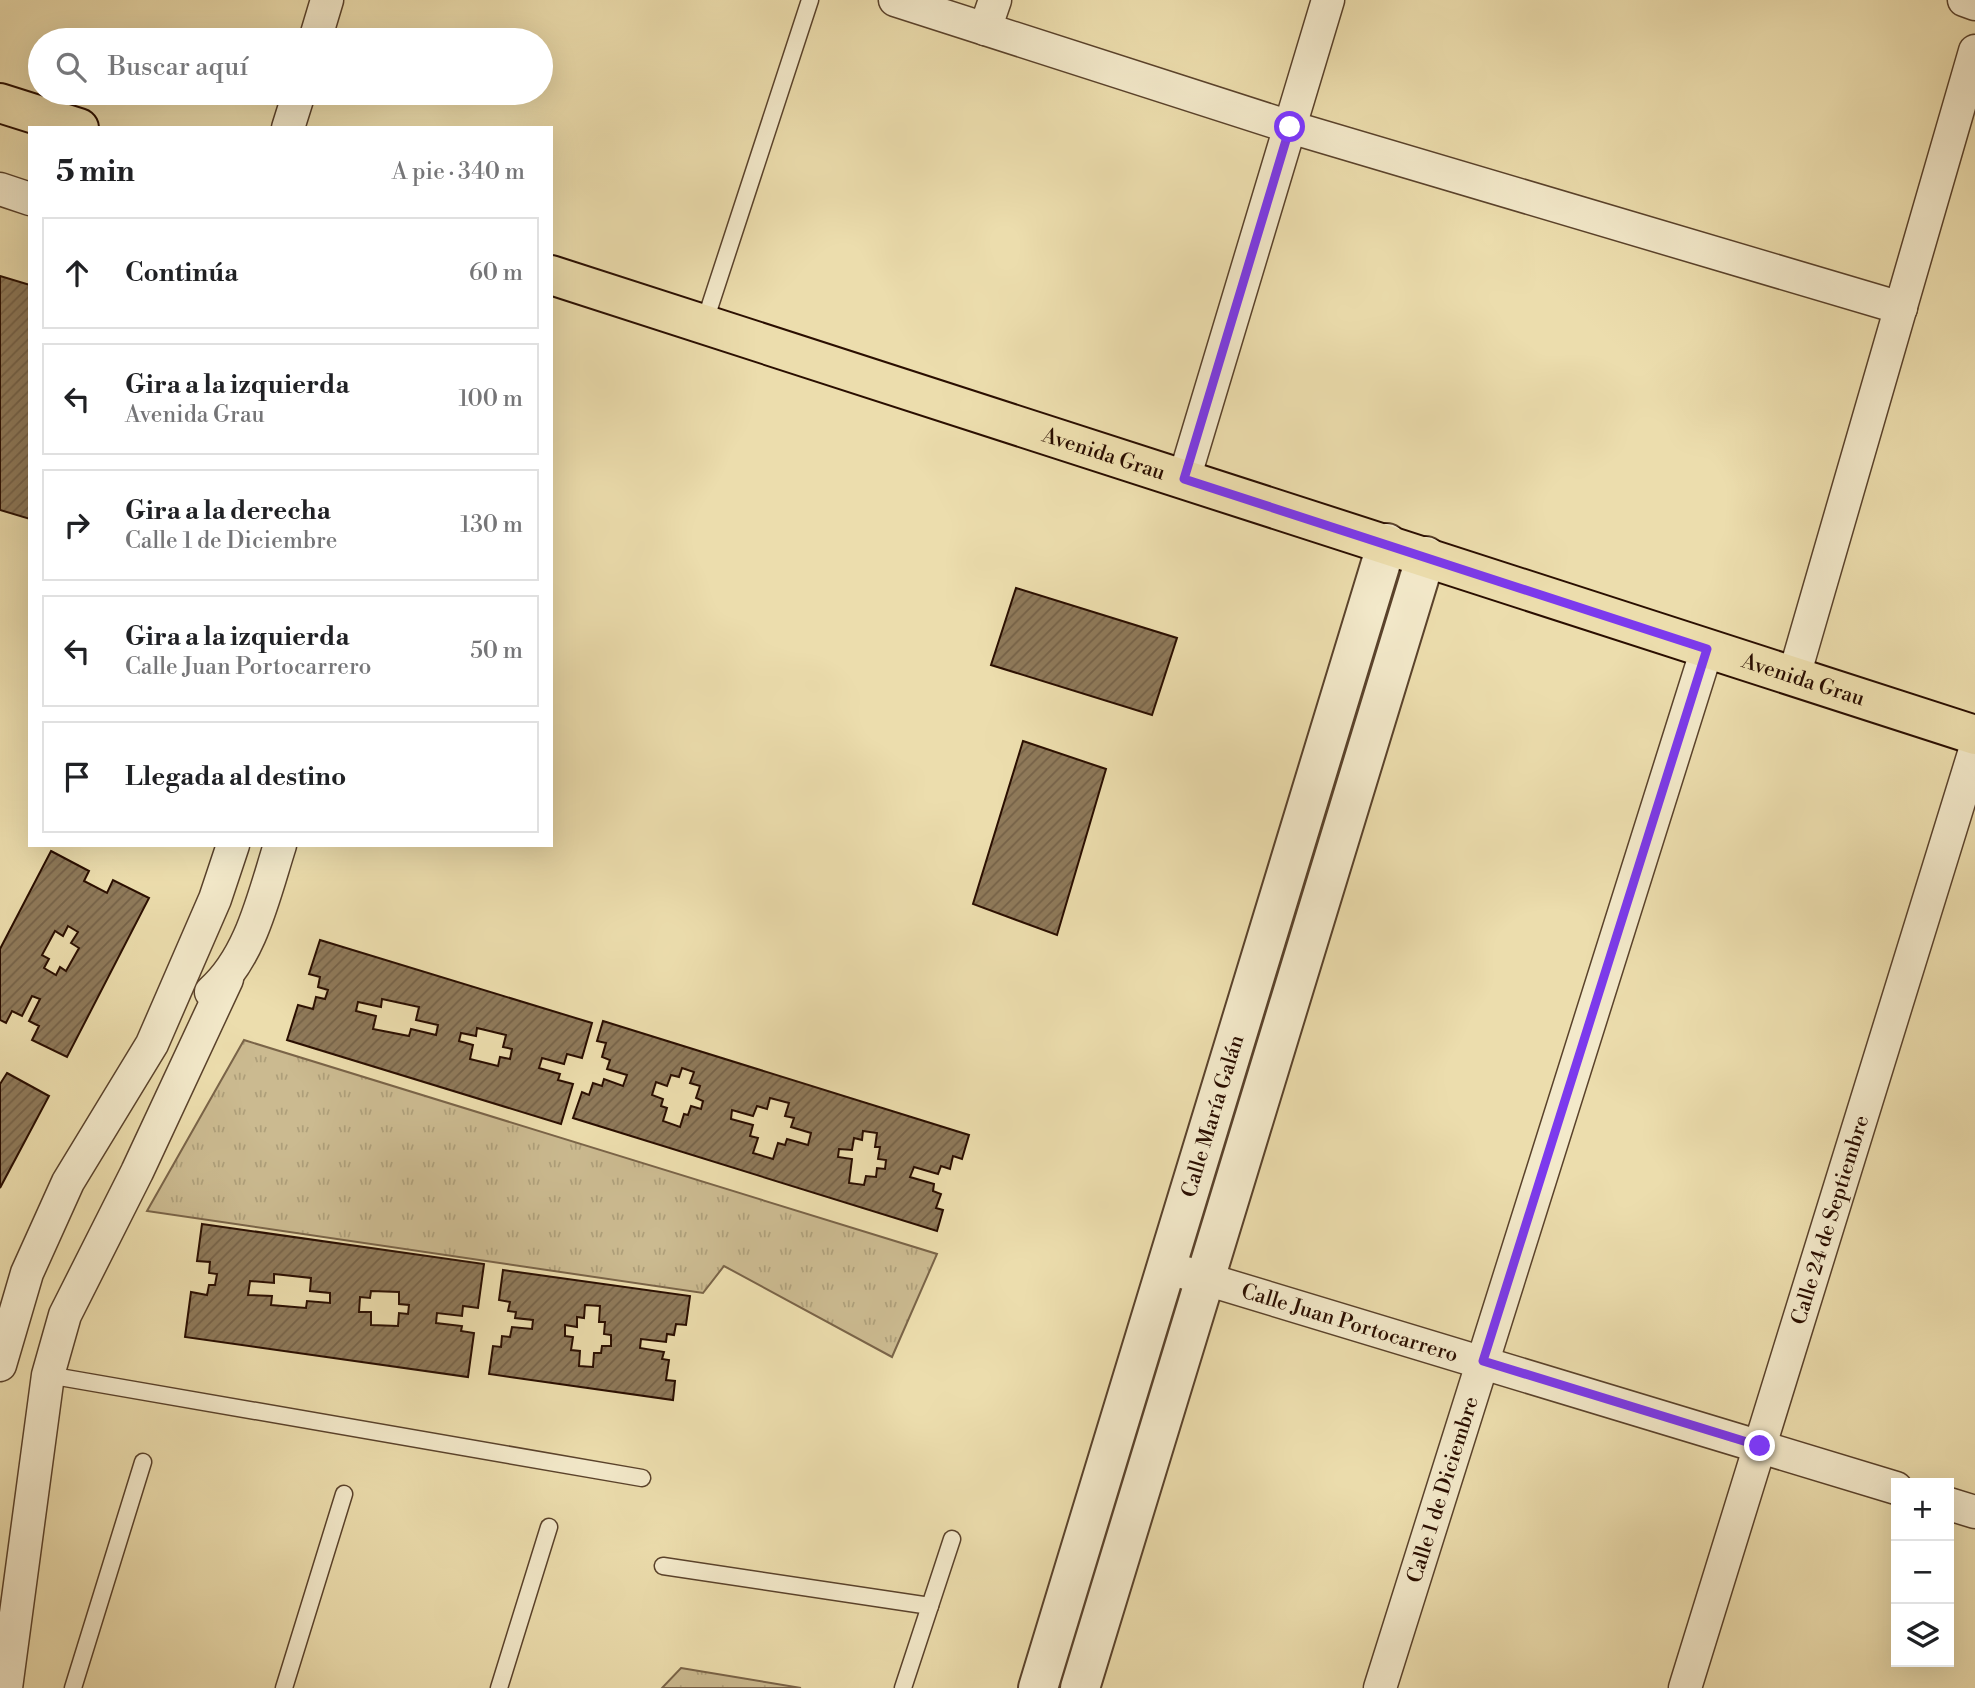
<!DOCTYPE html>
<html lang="es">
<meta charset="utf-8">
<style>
:root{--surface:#fff;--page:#f6f6f6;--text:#202124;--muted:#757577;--line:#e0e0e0}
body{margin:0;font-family:"Libre Bodoni",serif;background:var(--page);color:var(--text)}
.controls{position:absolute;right:21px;bottom:21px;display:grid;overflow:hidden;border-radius:0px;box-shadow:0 7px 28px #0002}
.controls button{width:63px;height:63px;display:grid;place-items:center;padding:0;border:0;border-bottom:2px solid var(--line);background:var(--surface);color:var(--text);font:35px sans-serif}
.stop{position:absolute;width:21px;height:21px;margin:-16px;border:5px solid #7c3aed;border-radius:50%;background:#fff}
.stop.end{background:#7c3aed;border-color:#fff;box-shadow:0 2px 7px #0008}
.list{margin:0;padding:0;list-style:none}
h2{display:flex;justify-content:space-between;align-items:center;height:91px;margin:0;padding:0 28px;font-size:30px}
h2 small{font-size:23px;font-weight:400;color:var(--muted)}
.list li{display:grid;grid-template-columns:46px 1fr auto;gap:21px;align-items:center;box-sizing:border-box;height:112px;margin:0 14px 14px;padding:0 14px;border:2px solid var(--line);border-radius:0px}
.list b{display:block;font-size:26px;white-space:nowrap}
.list p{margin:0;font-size:23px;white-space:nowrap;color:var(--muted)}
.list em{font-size:23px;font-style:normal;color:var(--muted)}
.icon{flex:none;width:38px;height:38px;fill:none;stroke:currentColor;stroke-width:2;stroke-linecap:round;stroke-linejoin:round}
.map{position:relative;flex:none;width:1975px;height:1688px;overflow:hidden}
.search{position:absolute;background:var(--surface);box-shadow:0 7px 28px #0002;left:28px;top:28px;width:525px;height:77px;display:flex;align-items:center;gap:18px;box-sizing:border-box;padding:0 24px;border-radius:38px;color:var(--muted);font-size:26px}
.panel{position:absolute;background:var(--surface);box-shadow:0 7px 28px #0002;left:28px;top:126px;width:525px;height:721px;border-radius:0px}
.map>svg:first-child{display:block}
.park{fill:url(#park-tufts);stroke:#7a6448;stroke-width:2}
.building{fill:url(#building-hatch);stroke:#2a0e00;stroke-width:2;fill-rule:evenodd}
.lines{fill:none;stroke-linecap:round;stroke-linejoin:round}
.service-casing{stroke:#5a422b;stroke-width:19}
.minor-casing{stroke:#5a422b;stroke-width:35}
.tertiary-casing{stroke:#5a422b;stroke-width:42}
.primary-casing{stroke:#2a0e00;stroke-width:42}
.service{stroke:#f3e9ca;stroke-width:16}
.minor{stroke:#f3e9ca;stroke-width:32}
.tertiary{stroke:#f3e9ca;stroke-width:38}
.primary{stroke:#ecddad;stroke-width:38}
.route{stroke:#7c3aed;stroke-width:9}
.labels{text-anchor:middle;stroke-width:6;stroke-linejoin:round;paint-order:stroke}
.street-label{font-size:21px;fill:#2a0e00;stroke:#f3e9ca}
</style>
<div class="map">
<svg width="1975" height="1688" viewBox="0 0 1975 1688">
<defs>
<pattern id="park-tufts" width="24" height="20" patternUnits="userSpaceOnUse" patternTransform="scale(1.75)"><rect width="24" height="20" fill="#cbba90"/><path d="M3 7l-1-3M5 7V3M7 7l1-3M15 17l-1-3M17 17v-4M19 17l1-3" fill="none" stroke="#ae9f7a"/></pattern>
<pattern id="building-hatch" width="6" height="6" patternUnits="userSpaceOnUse" patternTransform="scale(1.75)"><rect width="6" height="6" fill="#8f7a5a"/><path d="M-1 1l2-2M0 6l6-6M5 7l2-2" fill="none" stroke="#756248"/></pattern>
</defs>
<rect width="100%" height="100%" fill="#ecddad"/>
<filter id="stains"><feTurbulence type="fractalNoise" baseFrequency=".00286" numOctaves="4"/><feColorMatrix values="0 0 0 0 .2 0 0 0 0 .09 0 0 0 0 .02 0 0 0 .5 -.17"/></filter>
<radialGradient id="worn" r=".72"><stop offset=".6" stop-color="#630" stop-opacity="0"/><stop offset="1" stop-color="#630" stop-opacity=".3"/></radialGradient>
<g class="park">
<path d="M244,1040L937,1254L892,1357L724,1266L703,1293L147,1211Z"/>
<path d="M681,1668L801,1688H662Z"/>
</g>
<g class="building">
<path d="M0,276L30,285V519L0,510Z"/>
<path d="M1016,588L1177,638L1152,715L991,665Z"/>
<path d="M1023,741L1106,769L1057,935L973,904Z"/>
<path d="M51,851L89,871L84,881L107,893L113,880L149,898L67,1057L32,1040L39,1026L29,1021L40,999L32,996L22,1016L12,1011L6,1023L0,1020V949ZM68,926L78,932L71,943L79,948L66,971L60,967L56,975L44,968L49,959L42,955L55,931L63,936Z"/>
<path d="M320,940L592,1023L582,1058L567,1054L564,1064L542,1058L539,1068L560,1074L558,1080L573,1084L561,1124L287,1040L298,1005L313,1009L316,997L325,999L328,990L318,987L320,977L309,974ZM382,999L419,1007L416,1020L438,1025L436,1035L411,1029L409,1036L373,1029L376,1016L356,1011L358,1002L381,1007ZM477,1028L506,1035L503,1047L512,1049L510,1059L500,1057L498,1066L470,1059L473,1045L459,1041L461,1033L476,1036Z"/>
<path d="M603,1021L969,1135L962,1159L953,1156L950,1169L941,1166L938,1174L914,1167L910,1177L934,1184L933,1191L941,1194L936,1208L943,1210L937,1231L573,1118L582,1092L589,1095L593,1083L602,1086L604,1079L623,1086L627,1075L607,1069L610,1060L602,1057L606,1043L597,1041ZM682,1068L694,1072L690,1083L700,1086L696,1098L703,1101L701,1109L691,1106L688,1115L684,1114L680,1127L663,1121L667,1108L661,1106L663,1099L652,1095L656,1082L667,1086L671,1075L679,1077ZM770,1098L789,1103L785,1116L794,1118L791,1127L811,1133L808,1145L787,1139L785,1145L778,1143L773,1159L753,1153L758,1138L750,1136L753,1125L731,1119L732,1110L753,1116L757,1106L767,1109ZM863,1131L877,1133L875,1147H880L878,1159L886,1160L885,1169L877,1168L876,1177L866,1176L864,1185L849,1183L852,1159L838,1157L839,1149L852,1150L854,1138L862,1140Z"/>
<path d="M7,1073L49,1096L0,1188V1084Z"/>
<path d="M202,1224L484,1264L478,1308L463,1306L462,1316L437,1313L436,1323L462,1326L461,1331L474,1333L468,1377L185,1337L191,1292L207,1295L209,1285H215L217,1274L209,1273L210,1262L197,1261ZM274,1274L311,1278L310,1291L330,1293V1303L307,1301L306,1308L271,1305L272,1296L248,1295L250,1281L274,1283ZM371,1291L399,1292V1304L409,1305L408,1314L399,1313L398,1326L371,1325V1312H359L360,1297L370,1298Z"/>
<path d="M503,1270L690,1296L686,1325L676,1324L674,1335L667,1334L666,1342L641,1339L640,1348L664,1352L662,1359L669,1360L666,1380L675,1381L673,1400L489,1374L493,1346L501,1347L502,1336L510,1337L512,1327L532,1329L533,1320L515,1318L516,1312L508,1311L510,1302L499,1300ZM585,1305L600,1306L599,1322H605L604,1334L611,1335V1346H602L601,1353H594L593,1367L579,1366L580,1351L571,1350L573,1337L565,1336V1325L577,1327V1317L584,1318Z"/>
</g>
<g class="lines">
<defs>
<g id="service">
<path d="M704,324L810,0"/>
<path d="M48,1375L642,1478"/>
<path d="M663,1566L930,1606"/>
<path d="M73,1688L143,1462"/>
<path d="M284,1688L344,1494"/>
<path d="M499,1688L549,1527"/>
<path d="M903,1688L952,1539"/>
</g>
<g id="minor">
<path d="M895,0L1290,127L1901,308"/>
<path d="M1964,0L1975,4"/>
<path d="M985,29L995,0"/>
<path d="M315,40L327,0"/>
<path d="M288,128L299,93"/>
<path d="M0,189L30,199"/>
<path d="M1184,479L1328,0"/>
<path d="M1794,676L1975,51"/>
<path d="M211,992C251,957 264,895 280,845"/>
<path id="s1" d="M1166,1267L1896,1488"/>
<path d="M0,1365L27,1273L68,1182L152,1044L215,899L233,845"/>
<path d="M1949,1504L1975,1512"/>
<path d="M6,1688L48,1375L65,1315L137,1172L227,979"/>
<path id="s2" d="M1380,1688L1707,649"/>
<path id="s3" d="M1685,1688L1975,750"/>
</g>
<g id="tertiary">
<path id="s4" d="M1038,1688L1387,543"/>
<path d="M1080,1688L1426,556"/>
</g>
<g id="primary">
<path d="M0,103L79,128"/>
<path id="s5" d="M551,275L1975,735"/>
</g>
</defs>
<use href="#service" class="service-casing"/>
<use href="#minor" class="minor-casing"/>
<use href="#tertiary" class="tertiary-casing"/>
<use href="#primary" class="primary-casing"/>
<use href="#service" class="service"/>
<use href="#minor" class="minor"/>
<use href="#tertiary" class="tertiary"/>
<use href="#primary" class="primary"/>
</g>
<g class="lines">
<path class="route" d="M1290,127L1184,479L1707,649L1483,1361L1760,1446"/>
</g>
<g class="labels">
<g class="street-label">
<text dy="7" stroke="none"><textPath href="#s5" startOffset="581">Avenida Grau</textPath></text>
<text dy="7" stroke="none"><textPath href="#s5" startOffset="1316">Avenida Grau</textPath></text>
<text dy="7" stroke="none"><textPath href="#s4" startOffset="598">Calle María Galán</textPath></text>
<text dy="7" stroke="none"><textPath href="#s3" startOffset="490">Calle 24 de Septiembre</textPath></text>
<text dy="7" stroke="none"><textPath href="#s1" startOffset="192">Calle Juan Portocarrero</textPath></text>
<text dy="7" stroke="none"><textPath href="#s2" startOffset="208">Calle 1 de Diciembre</textPath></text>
</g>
</g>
<rect width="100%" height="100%" filter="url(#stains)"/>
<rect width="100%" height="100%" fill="url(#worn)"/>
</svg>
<div class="controls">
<button>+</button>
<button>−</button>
<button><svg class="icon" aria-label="layers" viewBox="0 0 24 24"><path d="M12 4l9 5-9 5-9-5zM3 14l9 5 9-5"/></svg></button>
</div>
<div class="stop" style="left:1290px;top:127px"></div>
<div class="stop end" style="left:1760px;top:1446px"></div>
<div class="search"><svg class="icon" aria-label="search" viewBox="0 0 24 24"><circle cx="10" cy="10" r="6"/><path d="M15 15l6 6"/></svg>Buscar aquí</div>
<section class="panel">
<h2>5 min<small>A pie · 340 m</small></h2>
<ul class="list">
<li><svg class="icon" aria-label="ahead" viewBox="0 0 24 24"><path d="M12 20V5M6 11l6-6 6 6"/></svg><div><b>Continúa</b></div><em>60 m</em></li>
<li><svg class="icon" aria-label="left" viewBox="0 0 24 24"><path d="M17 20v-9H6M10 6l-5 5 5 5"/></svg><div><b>Gira a la izquierda</b><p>Avenida Grau</p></div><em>100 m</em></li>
<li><svg class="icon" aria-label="right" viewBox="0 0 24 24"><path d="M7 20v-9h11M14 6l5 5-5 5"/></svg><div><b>Gira a la derecha</b><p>Calle 1 de Diciembre</p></div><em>130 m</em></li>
<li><svg class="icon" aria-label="left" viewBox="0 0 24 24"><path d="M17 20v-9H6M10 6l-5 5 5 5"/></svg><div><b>Gira a la izquierda</b><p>Calle Juan Portocarrero</p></div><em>50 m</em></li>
<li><svg class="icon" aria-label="arrive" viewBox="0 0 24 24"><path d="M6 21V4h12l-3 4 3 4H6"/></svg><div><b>Llegada al destino</b></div></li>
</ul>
</section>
</div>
